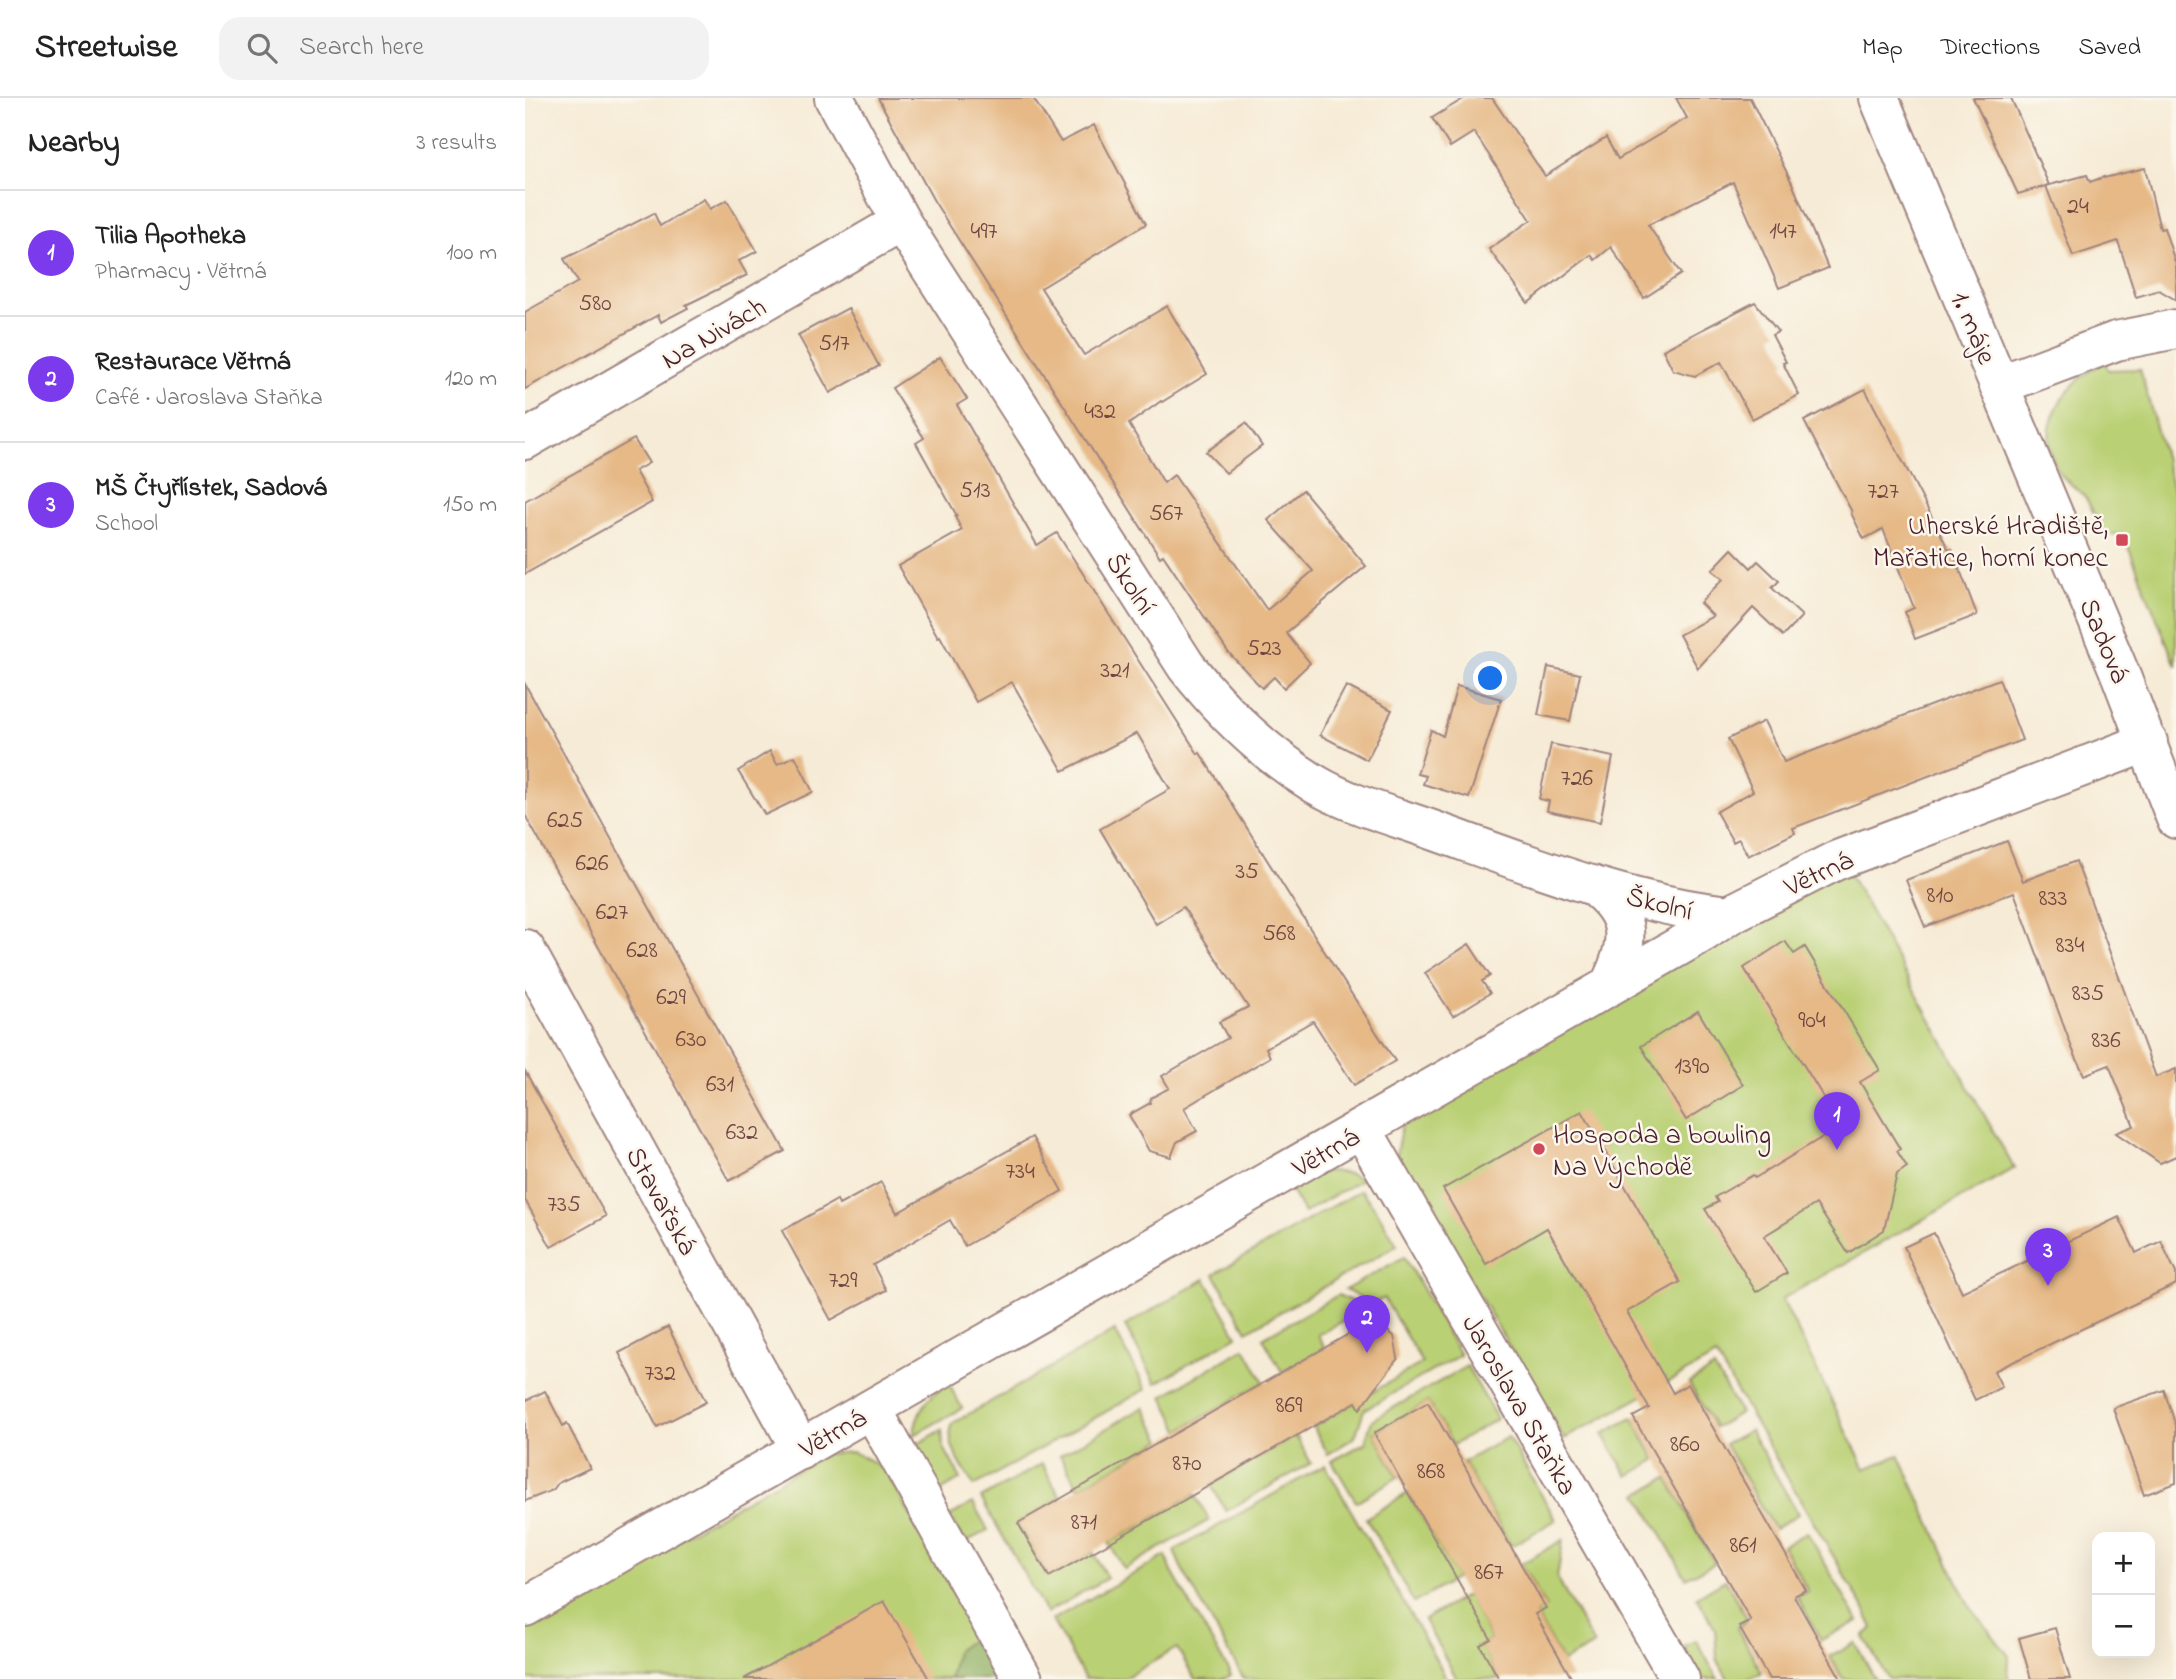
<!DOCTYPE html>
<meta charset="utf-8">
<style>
:root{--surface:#fff;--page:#f2f2f2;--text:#222;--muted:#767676;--line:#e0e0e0;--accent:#7c3aed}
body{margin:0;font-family:"Indie Flower",sans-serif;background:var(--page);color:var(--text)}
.controls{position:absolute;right:21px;bottom:21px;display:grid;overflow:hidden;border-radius:14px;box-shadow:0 7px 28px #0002}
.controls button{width:63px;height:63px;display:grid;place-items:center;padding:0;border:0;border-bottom:2px solid var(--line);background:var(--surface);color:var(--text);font:35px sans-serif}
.you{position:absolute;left:966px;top:581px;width:24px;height:24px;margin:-18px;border:5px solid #fff;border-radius:50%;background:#1a73e8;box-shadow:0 0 0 10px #1a73e833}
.badge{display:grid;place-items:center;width:46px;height:46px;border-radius:50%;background:var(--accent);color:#fff;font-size:23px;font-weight:700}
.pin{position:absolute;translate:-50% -58px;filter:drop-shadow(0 2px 4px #0008)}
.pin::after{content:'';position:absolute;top:37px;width:24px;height:21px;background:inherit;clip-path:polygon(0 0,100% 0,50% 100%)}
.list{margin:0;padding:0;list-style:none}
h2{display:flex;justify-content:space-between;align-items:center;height:91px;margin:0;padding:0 28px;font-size:30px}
h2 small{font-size:23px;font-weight:400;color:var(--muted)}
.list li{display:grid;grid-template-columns:46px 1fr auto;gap:21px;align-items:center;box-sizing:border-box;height:126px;padding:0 28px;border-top:2px solid var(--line)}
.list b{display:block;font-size:26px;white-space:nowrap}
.list p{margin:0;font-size:23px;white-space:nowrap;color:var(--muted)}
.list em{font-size:23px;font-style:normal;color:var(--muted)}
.icon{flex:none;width:38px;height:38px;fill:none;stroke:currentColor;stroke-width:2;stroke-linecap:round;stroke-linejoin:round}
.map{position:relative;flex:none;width:1651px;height:1581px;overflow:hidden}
header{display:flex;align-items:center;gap:42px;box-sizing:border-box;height:98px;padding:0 35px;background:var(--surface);border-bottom:2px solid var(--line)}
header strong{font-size:33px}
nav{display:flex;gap:38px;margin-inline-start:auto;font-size:24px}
.search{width:490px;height:63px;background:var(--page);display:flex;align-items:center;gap:18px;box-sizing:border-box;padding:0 24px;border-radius:21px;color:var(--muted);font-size:26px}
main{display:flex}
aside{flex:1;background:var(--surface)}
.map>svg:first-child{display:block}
.green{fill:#bad074;stroke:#827850;stroke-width:2}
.forest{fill:#93b266;stroke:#6e6848;stroke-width:2}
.building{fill:#e6b987}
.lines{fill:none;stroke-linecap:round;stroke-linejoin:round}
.street-casing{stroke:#a08580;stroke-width:42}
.street{stroke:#fff;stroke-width:38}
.poi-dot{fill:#d1495b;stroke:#fbf7ec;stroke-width:2.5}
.labels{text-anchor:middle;stroke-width:5;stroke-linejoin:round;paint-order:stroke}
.number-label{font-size:24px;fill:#714642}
.street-label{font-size:28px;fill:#4a1f2b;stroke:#fbf7ec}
.poi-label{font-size:28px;fill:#4a1f2b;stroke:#fbf7ec;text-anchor:end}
</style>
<header>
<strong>Streetwise</strong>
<div class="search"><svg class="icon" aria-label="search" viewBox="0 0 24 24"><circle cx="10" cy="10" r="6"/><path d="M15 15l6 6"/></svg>Search here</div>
<nav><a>Map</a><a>Directions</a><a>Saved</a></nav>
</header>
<main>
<aside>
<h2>Nearby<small>3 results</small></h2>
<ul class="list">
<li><span class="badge">1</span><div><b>Tilia Apotheka</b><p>Pharmacy · Větrná</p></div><em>100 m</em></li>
<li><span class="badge">2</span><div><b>Restaurace Větrná</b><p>Café · Jaroslava Staňka</p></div><em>120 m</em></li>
<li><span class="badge">3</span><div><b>MŠ Čtyřlístek, Sadová</b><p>School</p></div><em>150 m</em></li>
</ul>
</aside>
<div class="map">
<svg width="1651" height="1581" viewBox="0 0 1651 1581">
<rect width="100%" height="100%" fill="#fbf7ec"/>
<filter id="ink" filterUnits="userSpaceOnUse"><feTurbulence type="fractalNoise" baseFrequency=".0143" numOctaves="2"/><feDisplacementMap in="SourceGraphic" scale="14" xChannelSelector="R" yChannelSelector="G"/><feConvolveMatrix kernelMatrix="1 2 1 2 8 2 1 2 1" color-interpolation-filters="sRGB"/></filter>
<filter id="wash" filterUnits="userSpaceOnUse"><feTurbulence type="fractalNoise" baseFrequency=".00686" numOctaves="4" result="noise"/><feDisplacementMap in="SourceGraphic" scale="28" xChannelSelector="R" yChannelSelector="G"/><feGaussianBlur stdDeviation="1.57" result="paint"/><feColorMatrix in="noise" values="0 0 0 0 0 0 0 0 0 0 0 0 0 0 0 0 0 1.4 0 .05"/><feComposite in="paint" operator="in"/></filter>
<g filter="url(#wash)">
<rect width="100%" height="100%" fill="#f6ebd6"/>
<g class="green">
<path d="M1580,264L1583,272L1615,271L1651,402V568L1598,436L1579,437C1573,425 1568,413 1562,402C1554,390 1538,383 1532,371C1509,327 1541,283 1580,264Z"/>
<path d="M1317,763L1489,1070L1257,1201L1340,1371L1374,1357L1443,1506L1484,1558L1483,1581H1363L1339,1539L1348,1530L1337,1507L1191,1258L1039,1341L871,1057L877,1025Z"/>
<path d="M807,1073L825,1076L837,1081L779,1115L765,1091L793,1075Z"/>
<path d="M836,1092L852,1113L872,1147L722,1233L689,1176Z"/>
<path d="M879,1159L935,1257L839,1312L830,1339L803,1356L788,1329L897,1265L859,1200L848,1206L820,1192Z"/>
<path d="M680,1181L712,1238L631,1285L600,1228Z"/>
<path d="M813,1197L841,1210L793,1237L800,1250L757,1274L738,1240Z"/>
<path d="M590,1233L621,1291L449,1388C439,1370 418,1346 428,1325Z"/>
<path d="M720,1250L739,1284L655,1332L638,1298Z"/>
<path d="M942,1268L972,1321L928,1347L903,1304L849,1335L873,1379L831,1404L807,1363L840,1345L847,1322Z"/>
<path d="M1189,1270L1215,1315L1190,1330L1164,1285Z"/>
<path d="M423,1285L437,1310L389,1337C391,1313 403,1298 423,1285Z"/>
<path d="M619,1309L637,1342L554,1390L535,1357Z"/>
<path d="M1107,1320L1131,1362L1103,1378L1078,1336Z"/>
<path d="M417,1332L418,1348L436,1381L412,1395L394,1359L391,1347Z"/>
<path d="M1225,1332L1273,1416L1249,1431L1200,1346Z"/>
<path d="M771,1338L786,1365L701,1413L686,1387Z"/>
<path d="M983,1339L1031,1422L986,1448L938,1364Z"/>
<path d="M328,1354L348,1364L361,1374L478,1581H0V1529L301,1356Z"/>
<path d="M517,1366L536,1400L493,1425L523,1479L568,1454L582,1480L521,1515L456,1400Z"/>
<path d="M800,1367L922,1581H719L656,1469L649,1453Z"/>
<path d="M1142,1380L1190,1465L1161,1480L1113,1396Z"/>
<path d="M883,1395L932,1480L889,1505L841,1420Z"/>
<path d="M670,1396L684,1422L599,1471L584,1445Z"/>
<path d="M448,1405L463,1432L439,1445L425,1418Z"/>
<path d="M1282,1434L1333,1523L1296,1542L1272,1499L1283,1493L1258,1448Z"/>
<path d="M1038,1442L1032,1480L1069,1547L1038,1564L1010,1516L1021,1509L996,1466Z"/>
<path d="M641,1458L647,1474L706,1577L699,1581H670L652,1550L598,1581H560L527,1522Z"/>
<path d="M1200,1482L1223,1522L1212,1530L1237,1574L1224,1581H1203L1192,1561L1190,1531L1172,1499Z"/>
<path d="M942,1497L966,1541L956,1547L974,1581H932L899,1522Z"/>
<path d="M1171,1542L1193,1581H1177L1159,1549Z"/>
<path d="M1330,1545L1350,1581H1318L1305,1558Z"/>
</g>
<path class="forest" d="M446,1542L467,1563L478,1581H425L431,1553Z"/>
<g id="blocks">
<g class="building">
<path d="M353,0H508L536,44L569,27L621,126L516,190L559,257L642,208L682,276L637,304L636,303L604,326L639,385L649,377L742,512L788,473L743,422L778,392L841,468L761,535L785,565L759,590L749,579L737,590L703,554L638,457L635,459L409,103Z"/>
<path d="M940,0H967L1020,78L1081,40L1093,61L1162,20L1151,0H1225L1267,85L1303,170L1254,190L1208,84L1123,127L1156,176L1119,200L1086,149L1070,162L1066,157L1003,205L964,151L1006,122L949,34L925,49L907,20Z"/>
<path d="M1448,0H1486L1524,87L1493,96Z"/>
<path d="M1620,70L1635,131L1639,130L1651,167V202L1634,192L1611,199L1593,143L1548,158L1521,88L1562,77L1565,84L1579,79V80Z"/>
<path d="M179,101L185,111L202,102L232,153L214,163L222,177L161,207L163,210L136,224L133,217L0,291V214L53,184L39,161L129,115L135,128Z"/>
<path d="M1230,204L1253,234L1247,237L1261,264L1258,265L1274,297L1227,321L1196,264L1170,278L1148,272L1138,252Z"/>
<path d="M323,210L354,268L305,295L273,237Z"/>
<path d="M415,259L442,301L432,307L512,447L532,435L673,656L675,655L813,875L870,963L829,987L788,923L741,950L745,959L659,1010L672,1033L652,1044L646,1059L624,1053L604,1017L625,1005L626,1000L644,990L637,978L703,940L694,924L723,909L658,809L631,826L575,731L645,691L612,635L538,673L487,584L451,604L415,538L413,539L373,468L437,432L430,419L432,418L391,345L399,340L367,290Z"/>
<path d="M1340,291L1424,452L1427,451L1452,517L1390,541L1380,514L1389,510L1358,431L1339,441L1326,415L1327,414L1279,323Z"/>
<path d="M721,325L737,348L701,375L681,354Z"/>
<path d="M109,341L124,365L110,373L127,404L0,476V403Z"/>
<path d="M1207,451L1226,470L1233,463L1254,483L1247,490L1277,518L1258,538L1228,510L1173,570L1154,537L1188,518L1175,505L1198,481L1187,472Z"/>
<path d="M1023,569L1055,576L1045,623L1013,617Z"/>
<path d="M1474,581L1497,642L1268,730L1270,735L1223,758L1214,741L1208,744L1191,714L1228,693L1203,641L1239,623L1259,664Z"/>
<path d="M0,586L260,1053L204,1083L0,717Z"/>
<path d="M821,588L867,612L842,662L795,637Z"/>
<path d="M932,588L976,601L944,700L898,686L901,678L892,676L906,632L918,638Z"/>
<path d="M1026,646L1088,659L1075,724L1022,713L1024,703L1014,701Z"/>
<path d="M245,653L252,666L270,658L288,694L240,717L213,673Z"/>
<path d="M1482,743L1498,783L1551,763L1631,979L1651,971V1058L1635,1065L1591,1035L1609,1028L1584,967L1559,977L1547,950L1489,794L1400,829L1381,782Z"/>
<path d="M1260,843L1269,856L1280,849L1355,972L1335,984L1375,1051L1372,1053L1382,1069L1372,1076L1359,1132L1323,1155L1291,1106L1239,1138L1262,1175L1231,1194L1180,1111L1193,1104L1190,1099L1228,1077L1230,1080L1316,1028L1219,870Z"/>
<path d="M944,846L965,878L957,883L965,895L928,918L900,875Z"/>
<path d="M1173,913L1218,987L1161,1022L1116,948Z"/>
<path d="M0,973L81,1118L26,1149L0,1102Z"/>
<path d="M1057,1013L1155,1184L1102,1214L1148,1295L1163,1286L1281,1492L1269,1498L1316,1581H1244L1214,1529L1226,1523L1108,1319L1124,1310L1022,1130L961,1166L918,1091Z"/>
<path d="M507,1039L537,1093L440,1148L425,1122L348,1167L361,1192L306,1222L257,1133L312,1102L314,1107L356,1084L372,1115Z"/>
<path d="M1594,1119L1611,1155L1636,1143L1651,1175V1186L1469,1273L1477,1289L1450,1302L1379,1149L1409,1135L1437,1194Z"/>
<path d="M854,1226L869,1238L873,1260L835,1311L831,1304L524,1479L493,1425L822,1237L829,1228Z"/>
<path d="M143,1229L181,1304L132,1329L94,1255Z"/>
<path d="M1639,1292L1651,1328V1385L1619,1397L1588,1310Z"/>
<path d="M20,1293L38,1328L42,1325L65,1370L33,1385L28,1392L0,1403V1303Z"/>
<path d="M903,1304L1021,1510L1010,1516L1047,1581H974L955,1547L966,1541L849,1335Z"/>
<path d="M359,1503L404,1581H219L304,1534Z"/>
<path d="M1530,1530L1545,1581H1506L1494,1540Z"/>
</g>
</g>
</g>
<g filter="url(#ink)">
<use href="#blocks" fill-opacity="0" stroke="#a08580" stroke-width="2"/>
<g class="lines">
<defs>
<g id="street">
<path d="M309,0L376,124L661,568C697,614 739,655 790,686C827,708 873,719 913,734C1005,767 1107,807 1204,817"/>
<path d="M1354,0L1594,573L1651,721"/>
<path d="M1474,287L1591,243L1651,231"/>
<path d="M0,342L376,124"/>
<path d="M1067,787C1108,817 1106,845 1084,888"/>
<path d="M0,851L276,1352"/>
<path d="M837,1031L1155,1581"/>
<path d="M347,1311L498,1581"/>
<path d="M0,1509L1179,834L1204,817L1310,763L1623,644"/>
</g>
</defs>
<use href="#street" class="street-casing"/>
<use href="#street" class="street"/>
</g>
</g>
<g class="poi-dot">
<rect x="1590" y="435" width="14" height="14" rx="3.5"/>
<circle cx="1014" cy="1051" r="7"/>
</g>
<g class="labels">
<g class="number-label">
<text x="1553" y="115">24</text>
<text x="459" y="140">497</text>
<text x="1258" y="140">147</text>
<text x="70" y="212">580</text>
<text x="309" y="252">517</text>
<text x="575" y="320">432</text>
<text x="450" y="399">513</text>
<text x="1358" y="400">727</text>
<text x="641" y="422">567</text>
<text x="739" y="557">523</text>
<text x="590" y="579">321</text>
<text x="1052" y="687">726</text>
<text x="40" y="729">625</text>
<text x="67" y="772">626</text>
<text x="722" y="780">35</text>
<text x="1415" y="804">810</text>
<text x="1528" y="807">833</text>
<text x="87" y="821">627</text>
<text x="754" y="842">568</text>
<text x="1545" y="854">834</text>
<text x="117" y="859">628</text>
<text x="1563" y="902">835</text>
<text x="146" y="906">629</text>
<text x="1287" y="929">904</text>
<text x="166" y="948">630</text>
<text x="1581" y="949">836</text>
<text x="1167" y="975">1390</text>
<text x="195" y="993">631</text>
<text x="217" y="1041">632</text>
<text x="495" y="1080">734</text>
<text x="39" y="1113">735</text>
<text x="318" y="1189">729</text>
<text x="135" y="1282">732</text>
<text x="764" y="1314">869</text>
<text x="1160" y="1353">860</text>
<text x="662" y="1372">870</text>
<text x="906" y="1380">868</text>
<text x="559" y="1431">871</text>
<text x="1218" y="1454">861</text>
<text x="964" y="1481">867</text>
</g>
<g class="street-label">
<text transform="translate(1450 229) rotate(67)" y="10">1. máje</text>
<text transform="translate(188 234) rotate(-30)" y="10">Na Nivách</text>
<text transform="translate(607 485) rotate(57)" y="10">Školní</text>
<text transform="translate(1581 542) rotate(67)" y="10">Sadová</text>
<text transform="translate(1293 774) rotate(-25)" y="10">Větrná</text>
<text transform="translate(1135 804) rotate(14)" y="10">Školní</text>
<text transform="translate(800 1053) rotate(-30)" y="10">Větrná</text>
<text transform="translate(138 1102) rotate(61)" y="10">Stavařská</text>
<text transform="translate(996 1306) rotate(60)" y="10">Jaroslava Staňka</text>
<text transform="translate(307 1334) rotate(-30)" y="10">Větrná</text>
</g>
<g class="poi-label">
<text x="1583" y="436">Uherské Hradiště,<tspan x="1583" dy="32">Mařatice, horní konec</tspan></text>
<text x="1028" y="1045" text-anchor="start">Hospoda a bowling<tspan x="1028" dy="32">Na Východě</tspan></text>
</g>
</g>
</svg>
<div class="controls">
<button>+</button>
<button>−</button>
</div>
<div class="you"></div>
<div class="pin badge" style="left:1312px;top:1052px">1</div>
<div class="pin badge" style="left:842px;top:1255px">2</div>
<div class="pin badge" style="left:1523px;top:1188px">3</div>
</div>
</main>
